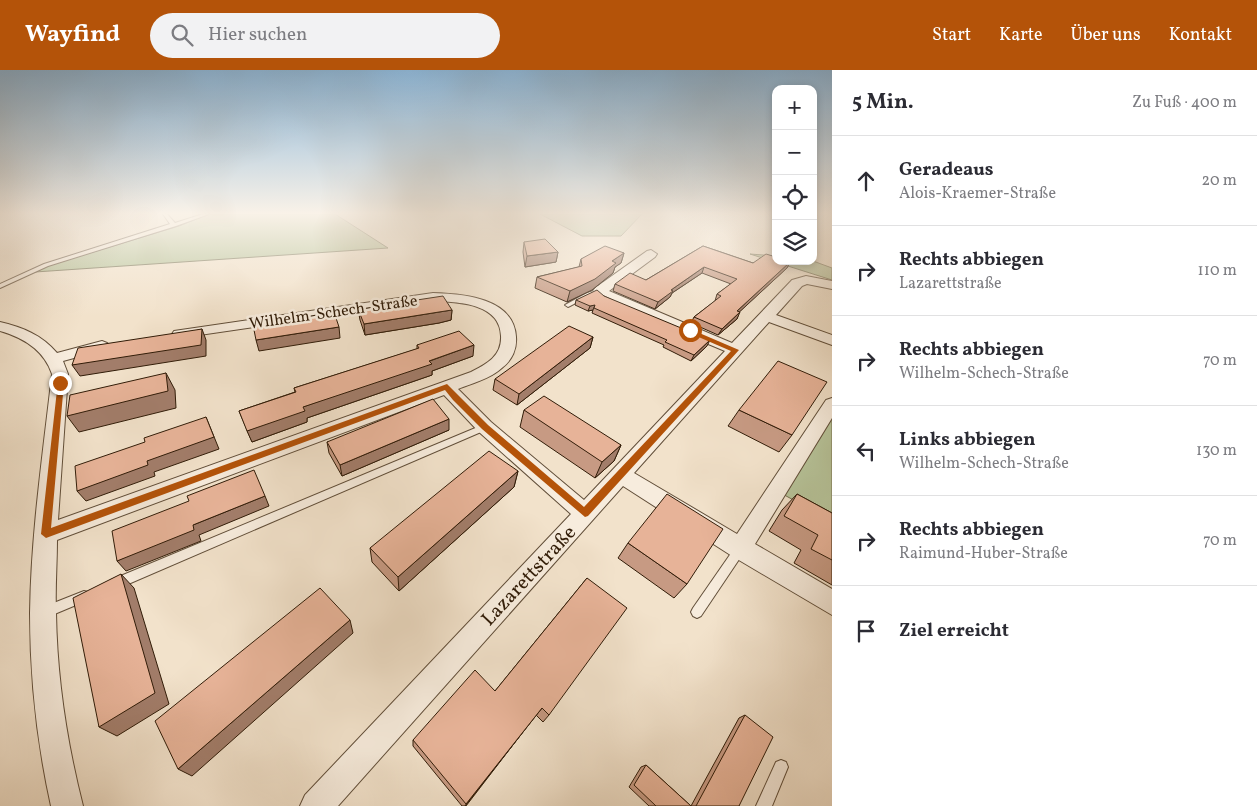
<!DOCTYPE html>
<html lang="de">
<meta charset="utf-8">
<style>
:root{--surface:#fff;--page:#f2f2f3;--text:#2b2b33;--muted:#7c7c81;--line:#e1e1e2;--accent:#b45309}
body{margin:0;font-family:Vollkorn,serif;background:var(--page);color:var(--text)}
.controls{position:absolute;right:15px;top:15px;display:grid;overflow:hidden;border-radius:10px;box-shadow:0 2px 8px #0003}
.controls button{width:45px;height:45px;display:grid;place-items:center;padding:0;border:0;border-bottom:1px solid var(--line);background:var(--surface);color:var(--text);font:25px sans-serif}
.stop{position:absolute;width:15px;height:15px;margin:-11px;border:4px solid #b45309;border-radius:50%;background:#fff}
.stop.end{background:#b45309;border-color:#fff;box-shadow:0 1px 5px #0008}
.list{margin:0;padding:0;list-style:none}
h2{display:flex;justify-content:space-between;align-items:center;height:65px;margin:0;padding:0 20px;font-size:21px}
h2 small{font-size:16px;font-weight:400;color:var(--muted)}
.list li{display:grid;grid-template-columns:32px 1fr auto;gap:15px;align-items:center;box-sizing:border-box;height:90px;padding:0 20px;border-top:1px solid var(--line)}
.list b{display:block;font-size:19px;white-space:nowrap}
.list p{margin:0;font-size:16px;white-space:nowrap;color:var(--muted)}
.list em{font-size:16px;font-style:normal;color:var(--muted)}
.icon{flex:none;width:28px;height:28px;fill:none;stroke:currentColor;stroke-width:2;stroke-linecap:round;stroke-linejoin:round}
.map{position:relative;flex:none;width:832px;height:736px;overflow:hidden}
header{display:flex;align-items:center;gap:30px;box-sizing:border-box;height:70px;padding:0 25px;background:var(--accent);color:#fff}
header strong{font-size:24px}
nav{display:flex;gap:28px;margin-inline-start:auto;font-size:18px}
.search{width:350px;height:45px;background:var(--page);display:flex;align-items:center;gap:12px;box-sizing:border-box;padding:0 18px;border-radius:28px;color:var(--muted);font-size:19px}
main{display:flex}
aside{flex:1;background:var(--surface)}
.map>svg:first-child{display:block}
.green{fill:#b7c49a;stroke:#747051}
.lines{fill:none;stroke-linecap:round;stroke-linejoin:round}
.lane-casing{stroke:#614e39;stroke-width:2}
.street-casing{stroke:#614e39;stroke-width:2}
.lane{fill:#f7ecdd;fill-rule:evenodd}
.street{fill:#f7ecdd;fill-rule:evenodd}
.wall{fill:#c79a83;stroke:#311c08}
.shaded-wall{fill:#a27d6a;stroke:#311c08}
.building{fill:#e7b398;stroke:#311c08}
.route{fill:#b45309}
.labels{text-anchor:middle;stroke-width:5;stroke-linejoin:round;paint-order:stroke}
.far-street-label{font-size:16px;fill:#311c08;stroke:#f7ecdd}
.street-label{font-size:20px;fill:#311c08;stroke:#f7ecdd}
</style>
<header>
<strong>Wayfind</strong>
<div class="search"><svg class="icon" aria-label="search" viewBox="0 0 24 24"><circle cx="10" cy="10" r="6"/><path d="M15 15l6 6"/></svg>Hier suchen</div>
<nav><a>Start</a><a>Karte</a><a>Über uns</a><a>Kontakt</a></nav>
</header>
<main>
<div class="map">
<svg width="832" height="736" viewBox="0 0 832 736">
<rect width="100%" height="100%" fill="#f2e2cb"/>
<filter id="stains"><feTurbulence type="fractalNoise" baseFrequency=".004" numOctaves="4"/><feColorMatrix values="0 0 0 0 .2 0 0 0 0 .09 0 0 0 0 .02 0 0 0 .5 -.17"/></filter>
<radialGradient id="worn" r=".72"><stop offset=".6" stop-color="#630" stop-opacity="0"/><stop offset="1" stop-color="#630" stop-opacity=".3"/></radialGradient>
<g class="green">
<path d="M209,144H335L388,178L35,202L40,198L179,156Z"/>
<path d="M540,144H642L621,166H582Z"/>
<path d="M750,184L776,186V191H813L832,198V210Z"/>
<path d="M832,334V451L777,421Z"/>
</g>
<g class="lines">
<defs>
<g id="lane">
<path d="M163,144H167L175,153L203,144H209L176,156L48,196L0,218V214L44,194L170,154Z"/>
<path d="M600,219L603,221L602,222L591,225L570,236L568,237L565,235L587,223Z"/>
<path d="M485,354L489,357L488,359L119,518L115,519L111,518L109,514L111,510Z"/>
<path d="M740,474L744,476L745,479L744,482L701,546L697,548L693,546L691,542L693,538L736,476Z"/>
<path d="M84,521L88,522L90,526L88,530L45,548L41,546L39,542L41,538Z"/>
<path d="M781,690L786,692L788,697L772,736H756L776,692Z"/>
</g>
<path id="street" d="M651,180L657,184L655,187L609,221L732,273L792,210L806,206L832,211V219L807,214L802,216L776,245L832,265V275L769,252L634,403L737,464L826,330L832,328V348L755,474L832,519V545L732,486L623,416L338,736H300L305,725L571,444L479,362L444,325L57,470C57,494 55,518 56,543C57,608 67,673 83,736H51C37,673 30,608 30,543C31,463 43,383 52,304C44,280 24,268 0,261V252C22,257 42,265 57,283L102,271L107,273L110,276L107,279L63,291L68,304L58,450L471,302C487,294 502,286 501,266C500,233 458,232 433,231L179,268L174,267L172,264L174,261L433,223C464,224 514,228 516,267C517,279 512,290 503,297C490,309 473,313 458,319L491,352L584,430L725,281L603,230L593,221L595,218L647,181Z"/>
</defs>
<use href="#lane" class="lane-casing"/>
<use href="#street" class="street-casing"/>
<use href="#lane" class="lane"/>
<use href="#street" class="street"/>
</g>
<g class="wall">
<path d="M524,172L558,182L556,192L525,197L523,182Z"/>
<path d="M703,176L753,193L790,192L787,198L739,242L737,249L718,265L691,253L694,247L715,231L717,224L731,214L702,203L672,223L670,227L655,239L613,221L615,214L646,210Z"/>
<path d="M624,183L621,193L615,197L613,203L592,220L567,232L535,218L537,207L579,197L581,189Z"/>
<path d="M604,226L707,276L691,291L663,277L664,275L592,243L593,240L588,241L575,235L576,230Z"/>
<path d="M358,239L452,240L451,250L439,253L365,265L360,250Z"/>
<path d="M593,267L590,278L517,335L493,320L495,309Z"/>
<path d="M417,275L473,286L432,301V305L307,348V352L252,372L239,341L295,322L294,318L417,279Z"/>
<path d="M524,340L621,375L614,391L595,408L520,357Z"/>
<path d="M739,340L792,365L779,382L728,356Z"/>
<path d="M449,360L342,406L329,383L327,372Z"/>
<path d="M518,401L514,417L399,521L372,492L370,478Z"/>
<path d="M797,424L832,443V515L794,493L801,480L769,461L782,440Z"/>
<path d="M628,473L687,514L674,528L618,488Z"/>
<path d="M587,508L549,645L543,652L536,645L466,736H462L413,676V670L495,621Z"/>
<path d="M745,645L739,736H649L629,717L641,697L646,695L691,736L739,648Z"/>
</g>
<g class="shaded-wall">
<path d="M558,182L556,192L525,197L527,186Z"/>
<path d="M624,183L621,193L615,197L613,203L592,220L567,232L570,221L612,191Z"/>
<path d="M790,192L787,198L734,247L737,241Z"/>
<path d="M704,197L702,203L672,223L670,227L655,239L658,232L671,220Z"/>
<path d="M595,235L593,240L588,241L590,236Z"/>
<path d="M452,240L451,250L439,253L365,265L364,254Z"/>
<path d="M740,242L737,249L718,265L722,259Z"/>
<path d="M339,257L340,268L259,281L256,270Z"/>
<path d="M202,259L206,270V286L80,306L72,295Z"/>
<path d="M593,267L590,278L517,335L519,324Z"/>
<path d="M710,270L707,276L691,291L694,285Z"/>
<path d="M474,275L473,286L432,301V305L307,348V352L252,372L247,361L303,337Z"/>
<path d="M166,303L175,320L176,338L79,362L67,346Z"/>
<path d="M206,347L219,379L154,402L155,406L86,431L77,421L147,391Z"/>
<path d="M449,349V360L342,406L340,395Z"/>
<path d="M621,375L614,391L595,408L602,392Z"/>
<path d="M518,401L514,417L399,521L398,507Z"/>
<path d="M265,426L269,436L199,465L201,471L126,501L117,491L193,455Z"/>
<path d="M121,504L134,518L169,634L117,666L99,657Z"/>
<path d="M350,550L353,563L192,706L178,699Z"/>
<path d="M542,638L536,645L465,736Z"/>
</g>
<g class="building">
<path d="M545,169L558,182L527,186L524,172Z"/>
<path d="M605,176L624,183L612,191L616,193L595,209L570,221L537,207L582,196L581,189Z"/>
<path d="M703,176L753,193L766,184L776,187V191L790,192L737,241L740,242L722,259L694,247L721,226L717,224L737,209L704,197L671,220L673,221L658,232L615,214L630,203L646,210Z"/>
<path d="M597,220L604,226L710,270L694,285L665,272L667,270L594,238L595,235L590,236L576,230Z"/>
<path d="M443,226L452,240L439,242L364,254L358,239Z"/>
<path d="M334,242L339,257L256,270L253,255Z"/>
<path d="M569,256L593,267L519,324L495,309Z"/>
<path d="M202,259L201,275L72,295L78,278Z"/>
<path d="M459,261L474,275L429,291L432,294L303,337L305,341L247,361L239,341L296,322L294,318L419,278L417,275Z"/>
<path d="M778,291L827,312L792,365L739,340Z"/>
<path d="M166,303L168,321L67,346L70,325Z"/>
<path d="M544,326L621,375L602,392L524,340Z"/>
<path d="M433,329L449,349L340,395L327,372Z"/>
<path d="M206,347L214,367L147,391L148,395L77,421L75,396L145,372L144,368Z"/>
<path d="M489,381L518,401L398,507L370,478Z"/>
<path d="M254,400L265,426L193,455L194,460L117,491L112,461L189,431L187,426Z"/>
<path d="M667,424L723,459L687,514L628,473Z"/>
<path d="M797,424L832,443V490L811,479L818,465L784,446Z"/>
<path d="M121,504L155,623L99,657L73,528Z"/>
<path d="M587,508L627,538L549,645L542,638L466,734L413,670L475,600L495,621Z"/>
<path d="M320,518L350,550L178,699L155,651Z"/>
<path d="M745,645L773,667L739,736H696Z"/>
<path d="M646,695L691,736H656L634,715Z"/>
</g>
<linearGradient id="sky" x2="0" y2="1"><stop stop-color="#8bb6d9"/><stop offset="0.58" stop-color="#f9f2e8"/><stop offset="1" stop-color="#f9f2e8" stop-opacity="0"/></linearGradient>
<rect width="832" height="247" fill="url(#sky)"/>
<path class="route" d="M690,259L739,280L588,446L585,447L482,359L453,330L445,320L46,468L41,464L58,311L64,313L51,458L447,314L488,355L584,437L731,281L687,262V259Z"/>
<g class="labels">
<g class="far-street-label">
<text transform="translate(333 241) rotate(-8)" y="6">Wilhelm-Schech-Straße</text>
</g>
<g class="street-label">
<text transform="translate(528 505) rotate(-47)" y="7">Lazarettstraße</text>
</g>
</g>
<rect width="100%" height="100%" filter="url(#stains)"/>
<rect width="100%" height="100%" fill="url(#worn)"/>
</svg>
<div class="controls">
<button>+</button>
<button>−</button>
<button><svg class="icon" aria-label="locate" viewBox="0 0 24 24"><circle cx="12" cy="12" r="6"/><path d="M12 2v4M12 18v4M2 12h4M18 12h4"/></svg></button>
<button><svg class="icon" aria-label="layers" viewBox="0 0 24 24"><path d="M12 4l9 5-9 5-9-5zM3 14l9 5 9-5"/></svg></button>
</div>
<div class="stop" style="left:690px;top:260px"></div>
<div class="stop end" style="left:60px;top:313px"></div>
</div>
<aside>
<h2>5 Min.<small>Zu Fuß · 400 m</small></h2>
<ul class="list">
<li><svg class="icon" aria-label="ahead" viewBox="0 0 24 24"><path d="M12 20V5M6 11l6-6 6 6"/></svg><div><b>Geradeaus</b><p>Alois-Kraemer-Straße</p></div><em>20 m</em></li>
<li><svg class="icon" aria-label="right" viewBox="0 0 24 24"><path d="M7 20v-9h11M14 6l5 5-5 5"/></svg><div><b>Rechts abbiegen</b><p>Lazarettstraße</p></div><em>110 m</em></li>
<li><svg class="icon" aria-label="right" viewBox="0 0 24 24"><path d="M7 20v-9h11M14 6l5 5-5 5"/></svg><div><b>Rechts abbiegen</b><p>Wilhelm-Schech-Straße</p></div><em>70 m</em></li>
<li><svg class="icon" aria-label="left" viewBox="0 0 24 24"><path d="M17 20v-9H6M10 6l-5 5 5 5"/></svg><div><b>Links abbiegen</b><p>Wilhelm-Schech-Straße</p></div><em>130 m</em></li>
<li><svg class="icon" aria-label="right" viewBox="0 0 24 24"><path d="M7 20v-9h11M14 6l5 5-5 5"/></svg><div><b>Rechts abbiegen</b><p>Raimund-Huber-Straße</p></div><em>70 m</em></li>
<li><svg class="icon" aria-label="arrive" viewBox="0 0 24 24"><path d="M6 21V4h12l-3 4 3 4H6"/></svg><div><b>Ziel erreicht</b></div></li>
</ul>
</aside>
</main>
